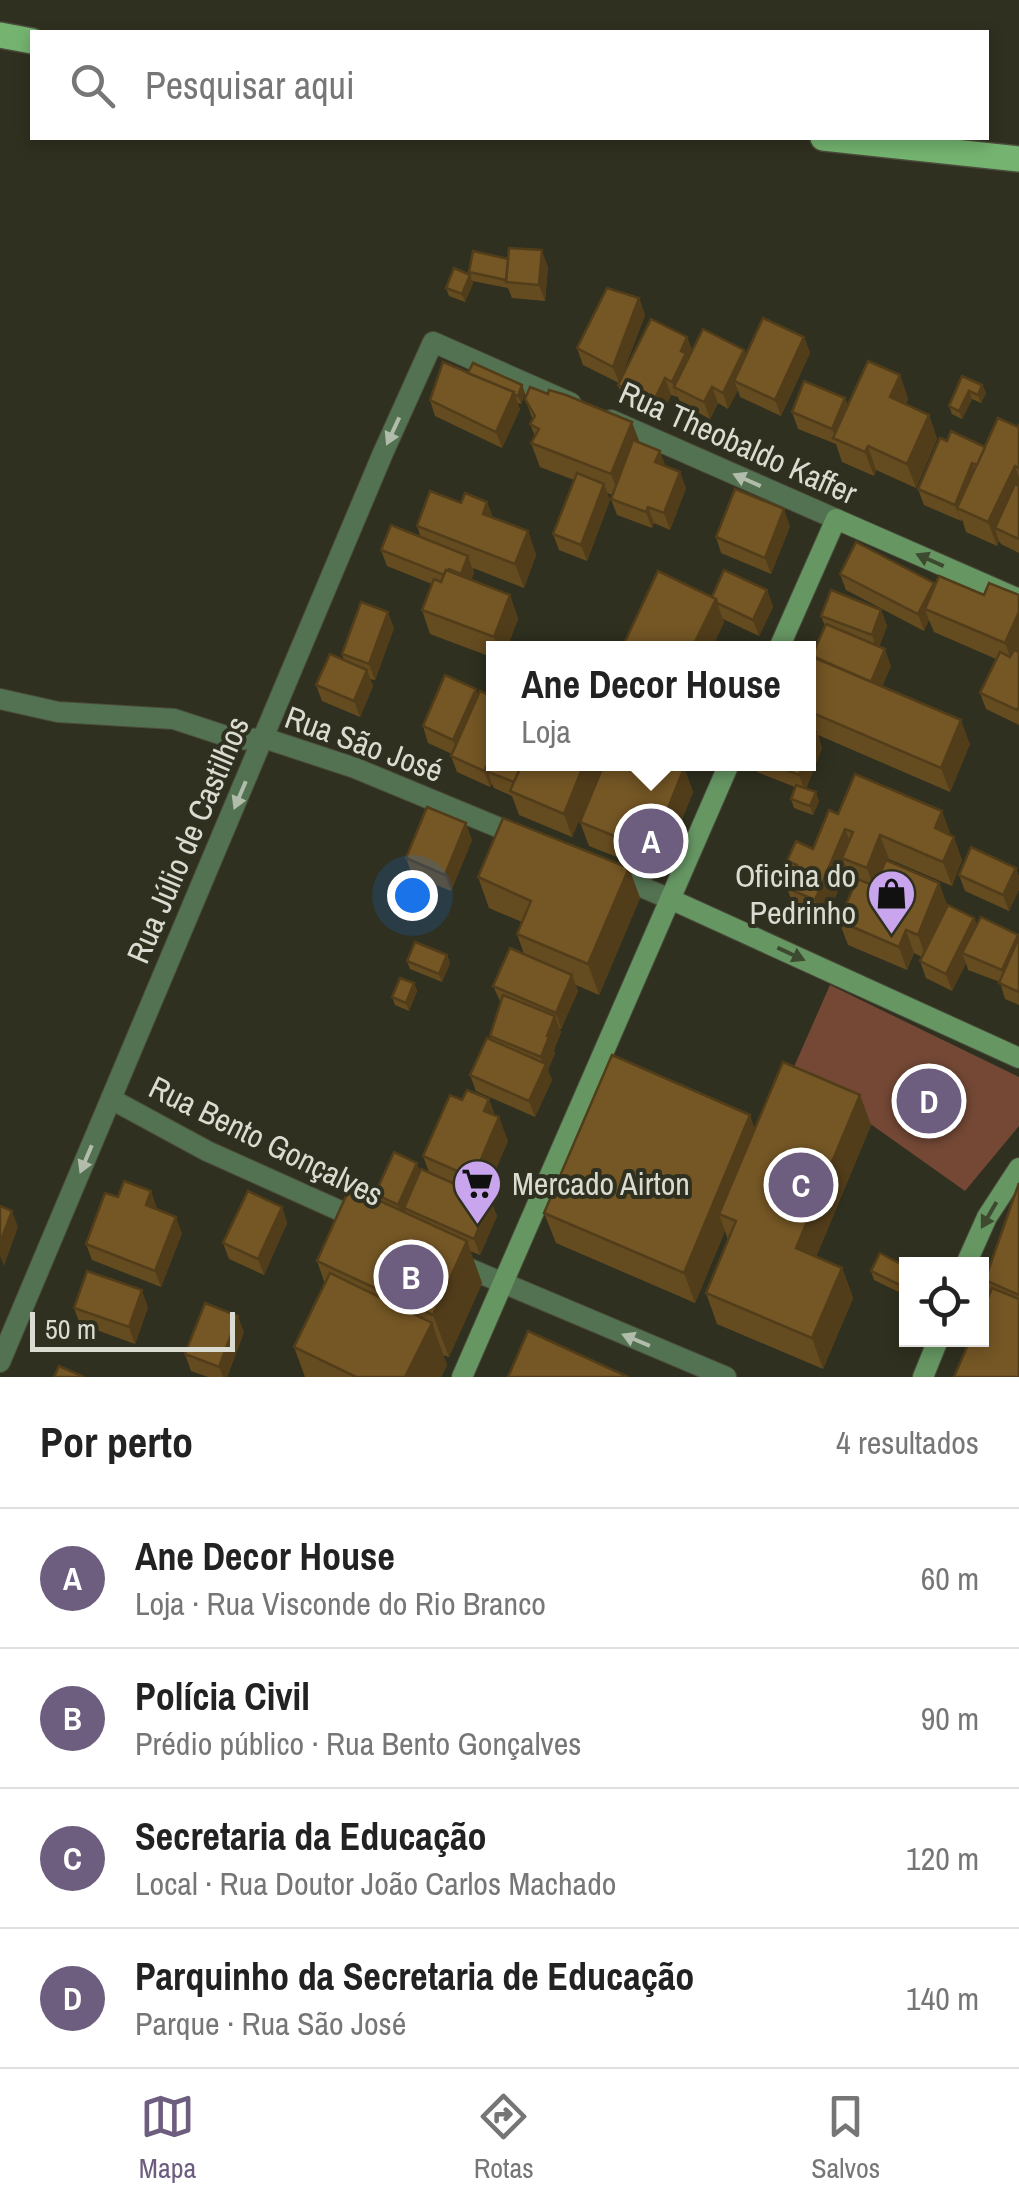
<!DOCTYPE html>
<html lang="pt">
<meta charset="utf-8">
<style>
:root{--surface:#fff;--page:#f6f6f6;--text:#222;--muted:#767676;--line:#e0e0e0;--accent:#6d5d7e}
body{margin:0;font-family:"Archivo Narrow",sans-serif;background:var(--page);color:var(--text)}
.controls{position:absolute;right:30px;bottom:30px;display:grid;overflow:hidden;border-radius:0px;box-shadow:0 5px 15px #0003}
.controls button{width:90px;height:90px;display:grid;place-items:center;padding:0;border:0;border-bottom:2px solid var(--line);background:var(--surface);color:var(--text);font:50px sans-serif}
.scale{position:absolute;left:30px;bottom:25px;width:205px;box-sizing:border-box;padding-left:10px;border:5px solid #dbdcd1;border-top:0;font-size:28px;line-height:35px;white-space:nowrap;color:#dbdcd1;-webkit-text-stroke:8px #2f301f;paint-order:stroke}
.you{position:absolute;left:412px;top:895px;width:35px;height:35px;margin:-25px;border:8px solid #fff;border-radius:50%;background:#1a73e8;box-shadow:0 0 0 15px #1a73e833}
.badge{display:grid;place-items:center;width:65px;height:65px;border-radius:50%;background:var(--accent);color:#fff;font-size:32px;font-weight:700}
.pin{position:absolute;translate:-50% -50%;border:5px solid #fff;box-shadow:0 2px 10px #0006}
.popup{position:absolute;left:486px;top:641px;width:330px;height:130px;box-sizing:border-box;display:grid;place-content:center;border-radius:0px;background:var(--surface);filter:drop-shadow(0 2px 8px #0005);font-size:32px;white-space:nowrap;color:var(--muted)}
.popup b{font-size:38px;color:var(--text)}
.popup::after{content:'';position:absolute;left:50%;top:100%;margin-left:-20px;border:20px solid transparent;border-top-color:var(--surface)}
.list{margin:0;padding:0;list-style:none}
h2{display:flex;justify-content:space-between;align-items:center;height:130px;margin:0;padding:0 40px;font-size:42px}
h2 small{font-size:32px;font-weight:400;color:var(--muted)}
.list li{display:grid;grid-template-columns:65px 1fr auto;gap:30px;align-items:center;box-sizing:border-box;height:140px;padding:0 40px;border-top:2px solid var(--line)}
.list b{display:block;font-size:38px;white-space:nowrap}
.list p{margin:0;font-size:32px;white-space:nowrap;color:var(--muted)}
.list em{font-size:32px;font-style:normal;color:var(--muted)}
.icon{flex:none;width:55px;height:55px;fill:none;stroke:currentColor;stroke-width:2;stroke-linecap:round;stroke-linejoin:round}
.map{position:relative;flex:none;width:1019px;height:1377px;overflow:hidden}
.search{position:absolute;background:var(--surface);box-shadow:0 5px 15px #0003;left:30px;right:30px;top:30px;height:110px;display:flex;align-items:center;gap:25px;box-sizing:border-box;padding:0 35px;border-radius:0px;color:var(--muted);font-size:38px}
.sheet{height:690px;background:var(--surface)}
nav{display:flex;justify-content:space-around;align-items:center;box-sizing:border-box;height:140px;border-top:2px solid var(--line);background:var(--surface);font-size:28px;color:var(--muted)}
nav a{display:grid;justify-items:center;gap:5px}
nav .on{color:var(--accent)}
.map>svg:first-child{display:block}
.green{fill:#744835}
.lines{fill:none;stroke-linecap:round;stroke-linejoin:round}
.street-casing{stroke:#4b4c3b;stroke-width:22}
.secondary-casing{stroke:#4b4c3b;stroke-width:22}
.primary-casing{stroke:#4b4c3b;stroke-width:28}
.street{stroke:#537251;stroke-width:20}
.secondary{stroke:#669763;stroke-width:20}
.primary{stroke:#74b470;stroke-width:25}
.wall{fill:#654b20}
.shaded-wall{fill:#523d1a}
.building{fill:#755725;stroke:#523d1a;stroke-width:2.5}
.oneway{fill:#b2bcab}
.oneway2{fill:#3d4a30}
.labels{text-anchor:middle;stroke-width:8;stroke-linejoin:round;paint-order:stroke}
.street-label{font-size:32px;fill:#dbdcd1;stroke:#2f301f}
.poi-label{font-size:32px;fill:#dbdcd1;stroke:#2f301f;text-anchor:end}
</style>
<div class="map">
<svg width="1019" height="1377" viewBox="0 0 1019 1377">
<rect width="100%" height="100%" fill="#2f301f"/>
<path class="green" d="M830,985L1019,1077V1126L965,1191L793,1069Z"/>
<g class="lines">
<defs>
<g id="street">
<path d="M611,420L836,519"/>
<path d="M0,699L58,712L174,719L238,740L264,738L355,768L524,838"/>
<path d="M611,874L670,899"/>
<path d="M111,1099L207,1151L365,1222"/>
<path d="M456,1263L726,1377"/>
<path d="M0,1362L383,453L433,342L571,403"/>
</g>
<g id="secondary">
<path d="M779,648L836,519L1019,599"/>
<path d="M670,899L1019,1058"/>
<path d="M966,1264L987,1217L1019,1168"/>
<path d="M462,1377L729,764"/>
<path d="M923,1377L938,1340"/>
</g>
<g id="primary">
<path d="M0,35L32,41"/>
<path d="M823,138L1019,159"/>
</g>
</defs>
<use href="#street" class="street-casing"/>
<use href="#secondary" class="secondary-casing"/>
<use href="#primary" class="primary-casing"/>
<use href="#street" class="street"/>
<use href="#secondary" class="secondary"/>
<use href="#primary" class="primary"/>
</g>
<g class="wall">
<path d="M548,267L545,301L512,298L508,288L472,281L473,283L465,302L449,296L446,288L470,274L469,272Z"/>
<path d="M639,298L645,315L619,383L583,365L577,348Z"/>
<path d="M687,337L692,350H744L746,355L804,337L810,353L781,416L740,397L738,390L728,409L718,403L710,419L680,403L678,397L671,395L659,419L624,402L618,385Z"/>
<path d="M468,373L522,385L525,393L521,404L517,403L520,409L502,448L435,416L430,400Z"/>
<path d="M900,375L908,399L906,404L929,415L937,439L916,488L876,470L874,476L842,462L836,444L798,429L792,412L845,398L848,406Z"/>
<path d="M962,376L982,385L986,393L981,403L972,399L962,419L952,414L949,406Z"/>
<path d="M525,399L640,443L686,488L670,530L654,523L652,528L617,515L611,499L613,495L607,493L610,500L587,561L559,550L553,534L574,480L540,467L531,443L535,436L530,424L533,420Z"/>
<path d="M1019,424V553L1001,544L999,541L997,546L966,532L962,519L961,521L924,505L918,489L947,441L985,447L1018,427Z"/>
<path d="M487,502L493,518L528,531L536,555L524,588L473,568L474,573L471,580L510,595L518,619L507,648H494V658L430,634L422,610L432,584L387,566L381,550L421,538L417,526L461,503Z"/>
<path d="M790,526L771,574L721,553L716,537Z"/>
<path d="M840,574L934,583L984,595H1019V725L986,709L980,693L996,659L934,632L929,620L924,631L846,590Z"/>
<path d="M767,590L773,607L759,636L723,619L724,623L712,597Z"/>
<path d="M881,610L887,626L879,647L891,666L882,686L970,744L950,792L818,735L822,748L806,789L819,801L813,815L794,808L791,799L795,787L757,772L754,764H808V655L812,656L825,626L821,616Z"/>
<path d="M394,628L375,680L370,679L373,686L360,717L322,701L316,685L344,660L342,654Z"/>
<path d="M476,689L494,764L600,771L572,837L519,815L512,796L494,788L492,784L490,787L457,772L451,756L452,754L428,743L423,726Z"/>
<path d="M684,768L693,792L660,874L589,846L580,822Z"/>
<path d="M838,814L951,835L962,860L952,886L889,859L888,861L939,883L947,906L974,918L977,925L1018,935L1019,1005L1005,999L1000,982L968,970L966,963L952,991L926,978L920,961L922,957L914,953L907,970L848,945L839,921L855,883L851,881L847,869L824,924L796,912L787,888L793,876L787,861L813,849Z"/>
<path d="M472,840L451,891L412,875L406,858Z"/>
<path d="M629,868L640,898L599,995L576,985L578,991L561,1029L559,1028L561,1032L554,1050L555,1053L548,1070L552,1080L535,1117L476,1091L470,1075L491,1039L490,1036L501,1003L493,986L524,954L517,934L522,922L489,908L478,877Z"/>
<path d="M1016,868L1019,877V889L1009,911L965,891L959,875Z"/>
<path d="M447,955L450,963L442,982L410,969L407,961Z"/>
<path d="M414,983L417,991L409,1011L395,1005L392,997Z"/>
<path d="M860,1095L871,1125L816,1257L842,1268L853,1298L823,1369L717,1324L706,1293L728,1240L725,1231L695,1303L556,1243L544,1213L755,1128Z"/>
<path d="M489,1099L495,1116L508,1141L484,1196L497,1216L480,1255L470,1251L482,1283L449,1357L443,1355L447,1365L441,1377H305L294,1347L325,1284L317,1261L377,1200L375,1194L420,1172H429L423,1156L462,1100Z"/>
<path d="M1019,1183V1377L985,1280Z"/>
<path d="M118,1197L157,1208V1209L182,1233L161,1287L92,1260L86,1244Z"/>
<path d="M282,1207L287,1223L264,1275L229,1259L223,1243Z"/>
<path d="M906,1267V1291L905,1295L874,1280L871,1271Z"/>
<path d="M148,1307L135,1344L80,1324L74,1308Z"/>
<path d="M244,1332L227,1377H208L191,1371L185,1354Z"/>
</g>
<g class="shaded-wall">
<path d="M542,250L548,267L545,301L539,285Z"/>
<path d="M470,275L473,283L465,302L462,294Z"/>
<path d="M639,298L645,315L619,383L613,367Z"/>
<path d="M687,337L693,353L674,387L677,398L672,382L681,351Z"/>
<path d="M804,337L810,353L781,416L775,400Z"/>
<path d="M744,350L750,366L734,381L738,390L728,409L723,393Z"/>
<path d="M900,375L908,399L899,421L890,397Z"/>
<path d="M665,378L671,395L659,419L653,403Z"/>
<path d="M522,385L525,393L521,404L518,396Z"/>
<path d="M982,385L986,393L981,403L978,395Z"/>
<path d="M712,387L718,403L710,419L704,402Z"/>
<path d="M969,391L972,399L962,419L959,411Z"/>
<path d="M514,392L520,409L502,448L496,432Z"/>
<path d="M845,398L850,414L836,439L832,429Z"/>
<path d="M929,415L937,439L916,488L907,464Z"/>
<path d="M632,422L641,446L620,498L611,474Z"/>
<path d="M868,446L876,470L874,476L865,452Z"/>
<path d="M660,451L666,467L655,462Z"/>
<path d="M972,463L978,479L957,508L961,521L955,505Z"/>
<path d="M1015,466L1019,478V499L995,528L999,541L997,546L988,522Z"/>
<path d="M680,472L686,488L670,530L664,513Z"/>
<path d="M604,484L610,500L587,561L581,545Z"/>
<path d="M487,502L496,526L483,514Z"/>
<path d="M648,507L654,523L652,528L646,512Z"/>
<path d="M784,509L790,526L771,574L765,558Z"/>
<path d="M528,531L536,555L524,588L515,564Z"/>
<path d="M468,556L474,573L467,590L461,574Z"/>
<path d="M934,583V612L925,609L929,620L924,631L918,614Z"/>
<path d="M767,590L773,607L759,636L753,620Z"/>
<path d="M510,595L518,619L507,648H498L494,637Z"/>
<path d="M716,599L724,623L712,648H692Z"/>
<path d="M881,610L887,626L877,651L872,635Z"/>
<path d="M388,612L394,628L375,680L369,664Z"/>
<path d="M1019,612V656L1014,667L1005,643Z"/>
<path d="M885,649L891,666L876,701L870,685Z"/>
<path d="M367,670L373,686L360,717L354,701Z"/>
<path d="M476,689L482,705L459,757L453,740Z"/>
<path d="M961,720L970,744L950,792L941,768Z"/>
<path d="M816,732L822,748L805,791L799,775L804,764H808V752Z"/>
<path d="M494,751V764L488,772L492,784L490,787L484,771Z"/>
<path d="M584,764H597L600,771L572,837L564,814Z"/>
<path d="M684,768L693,792L660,874L651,851Z"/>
<path d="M816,792L819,801L813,815L810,806Z"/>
<path d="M942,811L951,835L935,828Z"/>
<path d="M466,823L472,840L451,891L445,875Z"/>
<path d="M845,829L854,852L842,858L847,869L824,924L815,900Z"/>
<path d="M880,835L889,859L875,892L867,868Z"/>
<path d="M954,837L962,860L952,886L943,862Z"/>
<path d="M629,868L640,898L599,995L588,964Z"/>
<path d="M1016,868L1019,877V889L1009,911L1003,895Z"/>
<path d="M939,883L948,907L926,958L918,935Z"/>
<path d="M974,918L980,934L962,953L966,963L952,991L946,974Z"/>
<path d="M906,930L914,953L907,970L899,947Z"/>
<path d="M1018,935L1019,938L1008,986L1002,970Z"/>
<path d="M447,955L450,963L442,982L439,974Z"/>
<path d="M572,975L578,991L561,1029L556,1013Z"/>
<path d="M414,983L417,991L409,1011L406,1003Z"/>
<path d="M555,1016L561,1032L554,1050L555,1053L548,1070L552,1080L535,1117L529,1101L544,1067L541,1057Z"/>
<path d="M860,1095L871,1125L807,1279L796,1248Z"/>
<path d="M489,1099L497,1122L499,1117L508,1141L482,1201L473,1178L484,1111Z"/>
<path d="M750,1115L761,1146L719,1214L725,1231L695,1303L684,1273Z"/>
<path d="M417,1163L423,1180L404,1208L407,1215L404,1221L398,1205Z"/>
<path d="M151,1191L157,1208L152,1222L146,1205Z"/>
<path d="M491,1200L497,1216L480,1255L474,1239Z"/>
<path d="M282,1207L287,1223L264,1275L258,1259Z"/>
<path d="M12,1211L18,1227L4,1266L0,1256V1243Z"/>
<path d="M176,1217L182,1233L161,1287L155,1271Z"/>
<path d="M467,1241L482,1283L449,1357L433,1315Z"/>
<path d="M842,1268L853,1298L823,1369L812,1338Z"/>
<path d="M906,1277V1291L905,1295L902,1286Z"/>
<path d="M142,1290L148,1307L135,1344L129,1327Z"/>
<path d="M238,1316L244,1332L227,1377H223L219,1367Z"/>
<path d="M432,1323L447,1365L441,1377H405Z"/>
</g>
<g class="building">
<path d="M509,248L542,250L539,285L506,282Z"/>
<path d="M473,251L508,259L506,280L469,272Z"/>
<path d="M454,268L470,275L462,294L446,288Z"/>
<path d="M607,288L639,298L613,367L577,348Z"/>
<path d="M763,318L804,337L775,400L734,381Z"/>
<path d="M651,319L687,337L681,351L686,353L672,382L665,378L653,403L618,385Z"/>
<path d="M703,329L744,350L723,393L712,387L704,402L674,387Z"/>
<path d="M868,361L900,375L890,397L929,415L907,464L868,446L865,452L833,438Z"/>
<path d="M443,362L514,392L496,432L430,400Z"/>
<path d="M473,363L522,385L518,396L513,394L514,392L468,373Z"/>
<path d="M962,376L982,385L978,395L969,391L959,411L949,406Z"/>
<path d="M804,381L845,398L832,429L792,412Z"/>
<path d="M530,387L548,394L549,390L566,395L632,422L611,474L531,443L539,429L530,424L535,416L525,399Z"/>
<path d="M998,418L1018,427L1019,424V468L1015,466L988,522L957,508Z"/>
<path d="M951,431L985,447L977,465L972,463L955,505L918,489L940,438L947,441Z"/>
<path d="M633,440L660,451L655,462L680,472L664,513L648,507L646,512L611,499Z"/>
<path d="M577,473L604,484L581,545L553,534Z"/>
<path d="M1015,484L1019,486V539L995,528Z"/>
<path d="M735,489L784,509L765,558L716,537Z"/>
<path d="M430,491L461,503L465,493L487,502L483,514L528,531L515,564L417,526Z"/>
<path d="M391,525L468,556L461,574L449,569L448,571L446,570L444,575L381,550Z"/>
<path d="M856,542L934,583L918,614L840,574Z"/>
<path d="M446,570L510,595L494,637L422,610L434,579L441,582Z"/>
<path d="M724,570L767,590L753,620L717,603L716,599L712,597Z"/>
<path d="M658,571L716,599L692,648H622Z"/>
<path d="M939,576L984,595L989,583L1019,595V612L1005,643L925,609Z"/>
<path d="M831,590L881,610L872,635L821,616Z"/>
<path d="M361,602L388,612L369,664L342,654Z"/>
<path d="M826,624L885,649L871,682L812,656Z"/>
<path d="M1014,650L1019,652V707L1017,710L980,693L1000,652L1010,657Z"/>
<path d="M330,654L367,670L354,701L316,685Z"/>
<path d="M808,655L961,720L941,768L808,711Z"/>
<path d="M445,675L476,689L453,740L423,726Z"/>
<path d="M480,691L494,697V751L484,771L451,756Z"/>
<path d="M808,729L816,732L808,752Z"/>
<path d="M494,757V764H522L514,782L488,772Z"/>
<path d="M522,764H584L564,814L510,791Z"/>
<path d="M604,764H674L684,768L651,851L580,822Z"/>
<path d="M770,764H804L799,775Z"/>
<path d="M855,774L942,811L935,828L954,837L943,862L880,835L867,868L842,858L853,832L845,829L815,900L787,888L797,865L787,861L796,841L813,849L829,810L838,814Z"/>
<path d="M796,785L816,792L810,806L791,799Z"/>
<path d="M427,807L466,823L445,875L406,858Z"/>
<path d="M503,818L629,868L588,964L517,934L531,901L478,877Z"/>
<path d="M971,847L1016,868L1003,895L959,875Z"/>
<path d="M886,860L939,883L918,935L906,930L899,947L839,921L857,879L875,886Z"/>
<path d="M948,905L974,918L946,974L920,961Z"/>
<path d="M981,917L1018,935L1002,970L962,953Z"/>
<path d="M1019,937V992L999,983Z"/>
<path d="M415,942L447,955L439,974L407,961Z"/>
<path d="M510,948L572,975L556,1013L493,986Z"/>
<path d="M400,978L414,983L406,1003L392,997Z"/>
<path d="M503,995L555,1016L547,1036L549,1037L541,1057L490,1036Z"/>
<path d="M487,1038L546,1064L529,1101L470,1075Z"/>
<path d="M612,1055L750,1115L684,1273L544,1213Z"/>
<path d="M783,1062L860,1095L796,1248L842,1268L812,1338L706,1293L736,1221L719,1214Z"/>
<path d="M467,1090L489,1099L484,1111L499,1117L473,1178L423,1156L450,1095L462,1100Z"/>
<path d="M394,1152L417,1163L398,1205L375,1194Z"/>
<path d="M421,1169L491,1200L474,1239L404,1208Z"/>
<path d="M124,1181L151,1191L146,1205L176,1217L155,1271L86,1244L105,1193L118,1197Z"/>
<path d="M1019,1183V1295L985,1280Z"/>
<path d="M350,1187L467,1241L433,1315L317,1261Z"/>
<path d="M248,1191L282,1207L258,1259L223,1243Z"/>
<path d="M0,1206L12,1211L0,1243Z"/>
<path d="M880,1253L906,1267V1277L902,1286L871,1271Z"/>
<path d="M87,1271L142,1290L129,1327L74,1308Z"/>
<path d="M330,1273L432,1323L405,1377H356L294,1347Z"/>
<path d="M992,1288L1019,1299V1377H954L970,1340H982V1312Z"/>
<path d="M205,1303L238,1316L219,1367L185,1354Z"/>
<path d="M528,1331L628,1377H508Z"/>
<path d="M59,1366L84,1377H54Z"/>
</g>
<defs><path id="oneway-solid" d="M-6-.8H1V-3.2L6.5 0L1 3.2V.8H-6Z" transform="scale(2.5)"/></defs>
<g class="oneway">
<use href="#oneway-solid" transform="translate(393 431) rotate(115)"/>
<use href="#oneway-solid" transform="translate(747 480) rotate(-156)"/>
<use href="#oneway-solid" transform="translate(240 795) rotate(113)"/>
<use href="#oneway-solid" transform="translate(86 1159) rotate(113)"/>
<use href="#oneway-solid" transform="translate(636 1340) rotate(-157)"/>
</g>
<g class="oneway2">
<use href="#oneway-solid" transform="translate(930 560) rotate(-156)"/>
<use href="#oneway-solid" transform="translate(791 954) rotate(25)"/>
<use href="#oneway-solid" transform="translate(989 1215) rotate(120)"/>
</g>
<defs>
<symbol id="shop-pin" viewBox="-11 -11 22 30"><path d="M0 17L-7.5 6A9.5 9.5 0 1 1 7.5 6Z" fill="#c9a5ee" stroke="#2f301f"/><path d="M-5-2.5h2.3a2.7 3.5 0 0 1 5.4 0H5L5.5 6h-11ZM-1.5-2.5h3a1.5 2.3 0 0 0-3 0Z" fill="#111"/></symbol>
<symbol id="supermarket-pin" viewBox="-11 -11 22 30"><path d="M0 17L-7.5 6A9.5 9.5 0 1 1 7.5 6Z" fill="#c9a5ee" stroke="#2f301f"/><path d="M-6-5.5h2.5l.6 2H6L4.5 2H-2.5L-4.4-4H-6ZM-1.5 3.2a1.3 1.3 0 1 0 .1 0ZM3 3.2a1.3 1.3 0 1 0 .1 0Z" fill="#111"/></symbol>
</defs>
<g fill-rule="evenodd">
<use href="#shop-pin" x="864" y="866" width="55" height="75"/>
<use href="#supermarket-pin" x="450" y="1156" width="55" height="75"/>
</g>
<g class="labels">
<g class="street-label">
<text transform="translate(738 443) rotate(24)" y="11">Rua Theobaldo Kaffer</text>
<text transform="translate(364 744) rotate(20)" y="11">Rua São José</text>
<text transform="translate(188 840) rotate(-67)" y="11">Rua Júlio de Castilhos</text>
<text transform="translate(266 1141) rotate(26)" y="11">Rua Bento Gonçalves</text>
</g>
<g class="poi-label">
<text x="856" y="887">Oficina do<tspan x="856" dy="37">Pedrinho</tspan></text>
<text x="512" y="1195" text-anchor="start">Mercado Airton</text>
</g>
</g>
</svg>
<div class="controls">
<button><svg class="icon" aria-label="locate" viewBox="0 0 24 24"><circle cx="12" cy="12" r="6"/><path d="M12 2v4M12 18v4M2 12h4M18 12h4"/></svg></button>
</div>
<div class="scale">50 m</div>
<div class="you"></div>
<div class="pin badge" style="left:651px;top:841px">A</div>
<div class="popup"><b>Ane Decor House</b>Loja</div>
<div class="pin badge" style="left:411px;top:1277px">B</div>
<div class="pin badge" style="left:801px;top:1185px">C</div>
<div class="pin badge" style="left:929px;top:1101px">D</div>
<div class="search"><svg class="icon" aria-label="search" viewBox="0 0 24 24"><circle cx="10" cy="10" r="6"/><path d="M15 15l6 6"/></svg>Pesquisar aqui</div>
</div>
<section class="sheet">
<h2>Por perto<small>4 resultados</small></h2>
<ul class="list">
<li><span class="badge">A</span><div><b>Ane Decor House</b><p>Loja · Rua Visconde do Rio Branco</p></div><em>60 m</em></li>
<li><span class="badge">B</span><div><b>Polícia Civil</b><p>Prédio público · Rua Bento Gonçalves</p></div><em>90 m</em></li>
<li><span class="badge">C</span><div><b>Secretaria da Educação</b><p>Local · Rua Doutor João Carlos Machado</p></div><em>120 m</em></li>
<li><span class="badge">D</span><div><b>Parquinho da Secretaria de Educação</b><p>Parque · Rua São José</p></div><em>140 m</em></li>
</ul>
</section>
<nav>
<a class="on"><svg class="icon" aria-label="map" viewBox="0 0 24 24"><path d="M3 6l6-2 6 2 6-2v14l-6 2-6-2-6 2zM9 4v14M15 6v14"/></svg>Mapa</a>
<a><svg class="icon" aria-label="directions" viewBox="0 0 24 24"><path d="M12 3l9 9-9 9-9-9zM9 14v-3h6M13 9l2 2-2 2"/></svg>Rotas</a>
<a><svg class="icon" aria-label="saved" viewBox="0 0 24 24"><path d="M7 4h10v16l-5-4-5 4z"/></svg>Salvos</a>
</nav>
